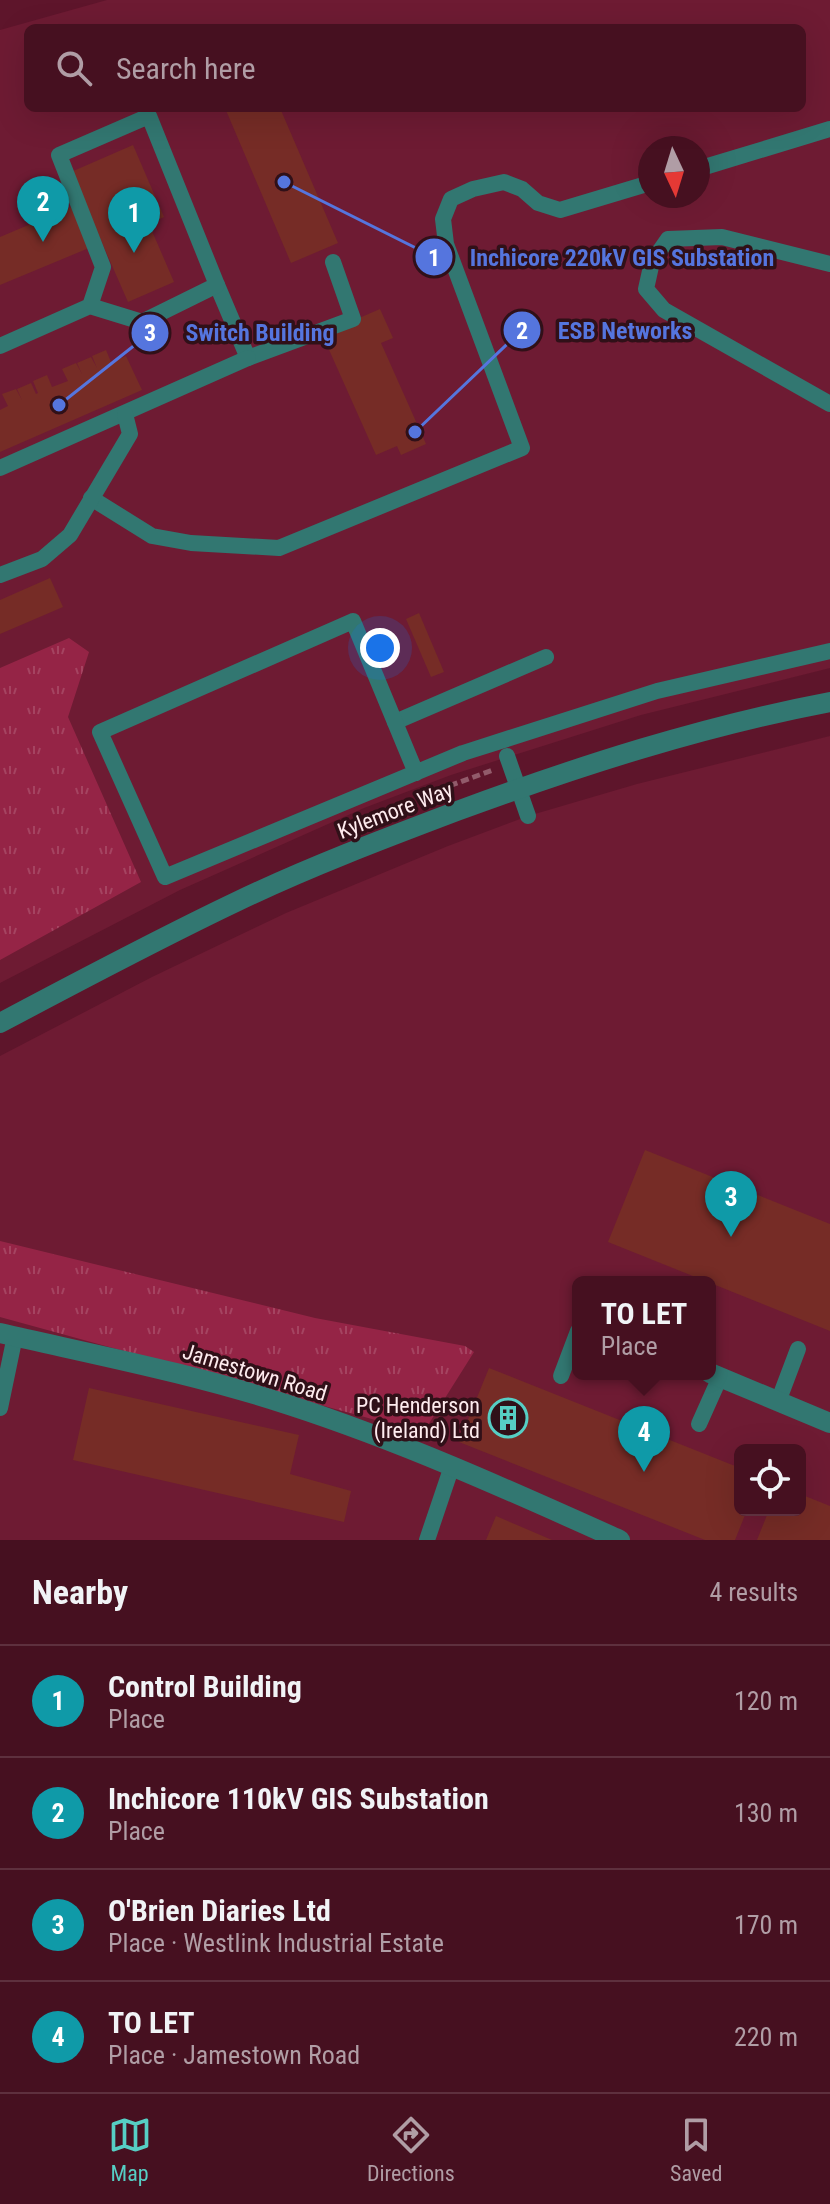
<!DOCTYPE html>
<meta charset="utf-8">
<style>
:root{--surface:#461020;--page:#501e2d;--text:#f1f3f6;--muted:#b09da5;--line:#5e303e;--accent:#56cec4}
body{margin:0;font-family:"Roboto Condensed",sans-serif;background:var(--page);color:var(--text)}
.controls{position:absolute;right:24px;bottom:24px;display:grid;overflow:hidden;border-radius:12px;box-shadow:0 8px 32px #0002}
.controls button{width:72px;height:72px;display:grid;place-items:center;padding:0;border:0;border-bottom:2px solid var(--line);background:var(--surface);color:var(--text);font:40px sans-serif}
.compass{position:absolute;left:638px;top:136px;width:72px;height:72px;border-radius:50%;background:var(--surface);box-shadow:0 8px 32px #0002;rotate:176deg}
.you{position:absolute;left:380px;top:648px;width:28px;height:28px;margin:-20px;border:6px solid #fff;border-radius:50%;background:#1a73e8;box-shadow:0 0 0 12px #1a73e833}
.badge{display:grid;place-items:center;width:52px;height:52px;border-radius:50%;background:var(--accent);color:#fff;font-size:26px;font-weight:700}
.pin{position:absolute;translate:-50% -66px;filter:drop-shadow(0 2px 4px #0008)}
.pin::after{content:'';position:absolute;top:42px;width:28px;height:24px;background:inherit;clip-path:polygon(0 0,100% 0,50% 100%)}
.popup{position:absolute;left:572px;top:1276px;width:144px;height:104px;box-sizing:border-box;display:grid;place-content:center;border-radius:12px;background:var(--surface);filter:drop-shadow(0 2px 6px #0005);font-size:26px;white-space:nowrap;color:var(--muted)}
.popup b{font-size:30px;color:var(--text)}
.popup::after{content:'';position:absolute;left:50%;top:100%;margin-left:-16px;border:16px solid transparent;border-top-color:var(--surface)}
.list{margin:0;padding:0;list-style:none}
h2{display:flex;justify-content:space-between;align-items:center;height:104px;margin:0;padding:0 32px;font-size:34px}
h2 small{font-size:26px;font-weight:400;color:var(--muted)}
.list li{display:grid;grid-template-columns:52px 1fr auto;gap:24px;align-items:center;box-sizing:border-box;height:112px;padding:0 32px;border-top:2px solid var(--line)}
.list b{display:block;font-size:30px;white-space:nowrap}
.list p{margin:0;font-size:26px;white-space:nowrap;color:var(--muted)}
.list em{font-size:26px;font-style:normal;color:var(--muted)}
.icon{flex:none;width:44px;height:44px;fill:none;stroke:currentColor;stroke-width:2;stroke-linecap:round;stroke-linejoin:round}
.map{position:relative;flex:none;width:830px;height:1540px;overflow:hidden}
.search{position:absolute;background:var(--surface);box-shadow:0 8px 32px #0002;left:24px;right:24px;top:24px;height:88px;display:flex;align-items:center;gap:20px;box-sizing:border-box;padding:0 28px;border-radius:12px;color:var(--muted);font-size:30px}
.sheet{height:552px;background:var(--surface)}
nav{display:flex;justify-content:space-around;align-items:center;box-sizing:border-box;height:112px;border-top:2px solid var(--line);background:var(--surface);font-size:22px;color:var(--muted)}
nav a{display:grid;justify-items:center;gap:4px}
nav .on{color:var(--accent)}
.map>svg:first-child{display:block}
.built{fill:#6e1b33;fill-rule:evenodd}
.grass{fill:url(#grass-tufts)}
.building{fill:#762c26}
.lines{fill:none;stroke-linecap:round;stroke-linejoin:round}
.path{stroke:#925b6b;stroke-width:5;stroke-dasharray:8 4;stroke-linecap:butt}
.service{stroke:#327771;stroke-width:16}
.minor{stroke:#327771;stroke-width:20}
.labels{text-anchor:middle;stroke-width:7;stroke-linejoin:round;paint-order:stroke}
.street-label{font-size:22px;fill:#feebee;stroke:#301018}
.poi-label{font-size:22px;fill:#feebee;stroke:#301018;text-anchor:end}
.leader{fill:none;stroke:#5575de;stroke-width:3}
.callout-dot{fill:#5575de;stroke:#301018;stroke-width:3}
.mark-label{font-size:24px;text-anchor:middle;font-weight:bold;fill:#fff}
.callout-label{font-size:24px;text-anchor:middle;font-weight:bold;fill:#5575de;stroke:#301018;stroke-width:7;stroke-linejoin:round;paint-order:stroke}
</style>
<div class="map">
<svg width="830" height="1540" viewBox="0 0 830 1540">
<defs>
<pattern id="grass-tufts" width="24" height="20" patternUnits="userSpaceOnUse" patternTransform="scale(2)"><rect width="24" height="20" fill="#952446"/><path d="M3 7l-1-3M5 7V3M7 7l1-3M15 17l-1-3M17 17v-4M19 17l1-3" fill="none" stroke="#a54461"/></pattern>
</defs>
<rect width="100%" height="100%" fill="#5e152b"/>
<g class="built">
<path d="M107,0H830V668L641,715L451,775L364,808L180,890L0,983V30ZM28,28H802V108H28ZM650,148H698V196H650Z"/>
<path d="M830,736V1540H0V1056L152,977L286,913L448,846L528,816L637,784ZM578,1282H710V1374H578ZM740,1450H800V1510H740Z"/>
</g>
<g class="grass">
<path d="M69,638L89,652L68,717L141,882L0,960V668Z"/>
<path d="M0,1241L315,1318L465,1346L474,1352L423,1433L0,1317Z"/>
</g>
<g class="building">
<path d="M225,108H280L338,243L291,263Z"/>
<path d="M133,145L164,217L149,224L174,282L128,302L71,172Z"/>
<path d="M71,207L89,248L0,285V237Z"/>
<path d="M380,309L393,338L381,343L426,444L401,455L397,446L376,455L322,334Z"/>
<path d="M106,350L111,362L126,356L142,390L0,452V410L8,406L2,394L16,389L22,400L17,389L31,383L36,394L38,393L33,381L47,375L52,387L68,381L62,369L76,363L82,374L77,363L91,357L97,368L92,356Z"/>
<path d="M50,578L63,607L0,634V600Z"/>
<path d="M419,613L444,672L431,677L406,619Z"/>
<path d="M645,1150L830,1224V1331L608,1242Z"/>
<path d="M489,1368L740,1468V1510H747L735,1540H705L459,1442Z"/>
<path d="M89,1388L299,1435L290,1474L351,1491L344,1522L73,1460Z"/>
<path d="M800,1494L830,1506V1540H757L769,1510H800Z"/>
<path d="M496,1516L552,1540H486Z"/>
</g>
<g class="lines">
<path class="path" d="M416,798L493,770"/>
<g class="service">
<path d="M698,169L830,129"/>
<path d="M830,264L722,237L668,239L652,262L646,289L664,310L830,404"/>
<path d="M217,285L248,358L353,319L333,262"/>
<path d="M0,346L90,306L142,322L217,285L149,116L59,155L103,267L90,306"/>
<path d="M0,468L248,358"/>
<path d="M91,498L152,536L191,543L279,548L522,448L446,244L443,219L451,199L473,189L504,182L522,189L538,203L560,210L650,183"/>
<path d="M0,575L42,559L70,535L130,434L125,414"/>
<path d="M395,722L546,657"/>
<path d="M507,756L528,816"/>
<path d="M416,773L353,621L100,732L165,877L463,753L657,691L830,651"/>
<path d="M561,1376L578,1331"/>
<path d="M778,1402L798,1349"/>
<path d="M0,1408L15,1336"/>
<path d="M699,1424L720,1377"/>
<path d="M427,1540L452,1466"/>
</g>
<g class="minor">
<path d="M0,1023C79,981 158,939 238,901C309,867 383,839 457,811C579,766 703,726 830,702"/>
<path d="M0,1333C96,1355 195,1374 289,1405C403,1442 511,1491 620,1540"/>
<path d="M710,1373L830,1423"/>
</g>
</g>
<defs>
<symbol id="building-ring" viewBox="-11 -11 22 22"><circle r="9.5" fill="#301018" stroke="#56cec4" stroke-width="1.5"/><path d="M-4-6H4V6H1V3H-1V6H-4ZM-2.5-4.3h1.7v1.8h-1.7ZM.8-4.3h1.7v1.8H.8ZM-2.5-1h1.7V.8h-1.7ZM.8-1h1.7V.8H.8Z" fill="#56cec4"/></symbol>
</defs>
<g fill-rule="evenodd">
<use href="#building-ring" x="486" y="1396" width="44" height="44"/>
</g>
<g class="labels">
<g class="street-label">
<text transform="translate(395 810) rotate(-21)" y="8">Kylemore Way</text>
<text transform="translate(255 1372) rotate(17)" y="8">Jamestown Road</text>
</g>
<g class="poi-label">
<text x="480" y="1413">PC Henderson<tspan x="480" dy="25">(Ireland) Ltd</tspan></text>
</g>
</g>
<path class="leader" d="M284 182L434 257M415 432L522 330M59 405L150 333"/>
<g class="callout-dot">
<circle cx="284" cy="182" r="8"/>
<circle cx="415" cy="432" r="8"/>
<circle cx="59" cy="405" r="8"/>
<circle cx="434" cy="257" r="20"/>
<circle cx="522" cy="330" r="20"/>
<circle cx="150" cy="333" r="20"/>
</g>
<g class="mark-label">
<text x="434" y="266">1</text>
<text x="522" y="339">2</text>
<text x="150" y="341">3</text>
</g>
<g class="callout-label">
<text x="622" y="266">Inchicore 220kV GIS Substation</text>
<text x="625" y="339">ESB Networks</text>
<text x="260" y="341">Switch Building</text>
</g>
</svg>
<div class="controls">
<button><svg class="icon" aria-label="locate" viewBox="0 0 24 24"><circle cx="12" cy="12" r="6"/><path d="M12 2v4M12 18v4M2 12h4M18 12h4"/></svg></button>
</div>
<svg class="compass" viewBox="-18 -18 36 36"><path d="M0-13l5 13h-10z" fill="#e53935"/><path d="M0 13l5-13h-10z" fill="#b09da5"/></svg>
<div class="you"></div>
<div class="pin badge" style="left:134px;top:253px;background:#0f9aa8">1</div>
<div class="pin badge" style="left:43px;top:242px;background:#0f9aa8">2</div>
<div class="pin badge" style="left:731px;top:1237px;background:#0f9aa8">3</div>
<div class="pin badge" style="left:644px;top:1472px;background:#0f9aa8">4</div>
<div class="popup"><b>TO LET</b>Place</div>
<div class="search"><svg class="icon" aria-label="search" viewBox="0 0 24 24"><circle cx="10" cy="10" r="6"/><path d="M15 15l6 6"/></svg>Search here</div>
</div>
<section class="sheet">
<h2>Nearby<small>4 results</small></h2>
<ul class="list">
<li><span class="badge" style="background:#0f9aa8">1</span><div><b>Control Building</b><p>Place</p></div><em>120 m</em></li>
<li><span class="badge" style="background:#0f9aa8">2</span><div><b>Inchicore 110kV GIS Substation</b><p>Place</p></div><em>130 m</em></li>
<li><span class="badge" style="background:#0f9aa8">3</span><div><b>O'Brien Diaries Ltd</b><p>Place · Westlink Industrial Estate</p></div><em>170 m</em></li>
<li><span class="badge" style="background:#0f9aa8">4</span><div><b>TO LET</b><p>Place · Jamestown Road</p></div><em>220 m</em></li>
</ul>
</section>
<nav>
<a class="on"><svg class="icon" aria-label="map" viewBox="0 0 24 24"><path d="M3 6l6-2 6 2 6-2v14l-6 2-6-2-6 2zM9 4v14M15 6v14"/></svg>Map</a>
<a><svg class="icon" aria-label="directions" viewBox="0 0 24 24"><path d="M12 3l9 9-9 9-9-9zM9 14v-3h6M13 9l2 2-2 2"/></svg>Directions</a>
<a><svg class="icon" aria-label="saved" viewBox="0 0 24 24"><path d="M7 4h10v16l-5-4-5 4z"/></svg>Saved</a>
</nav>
